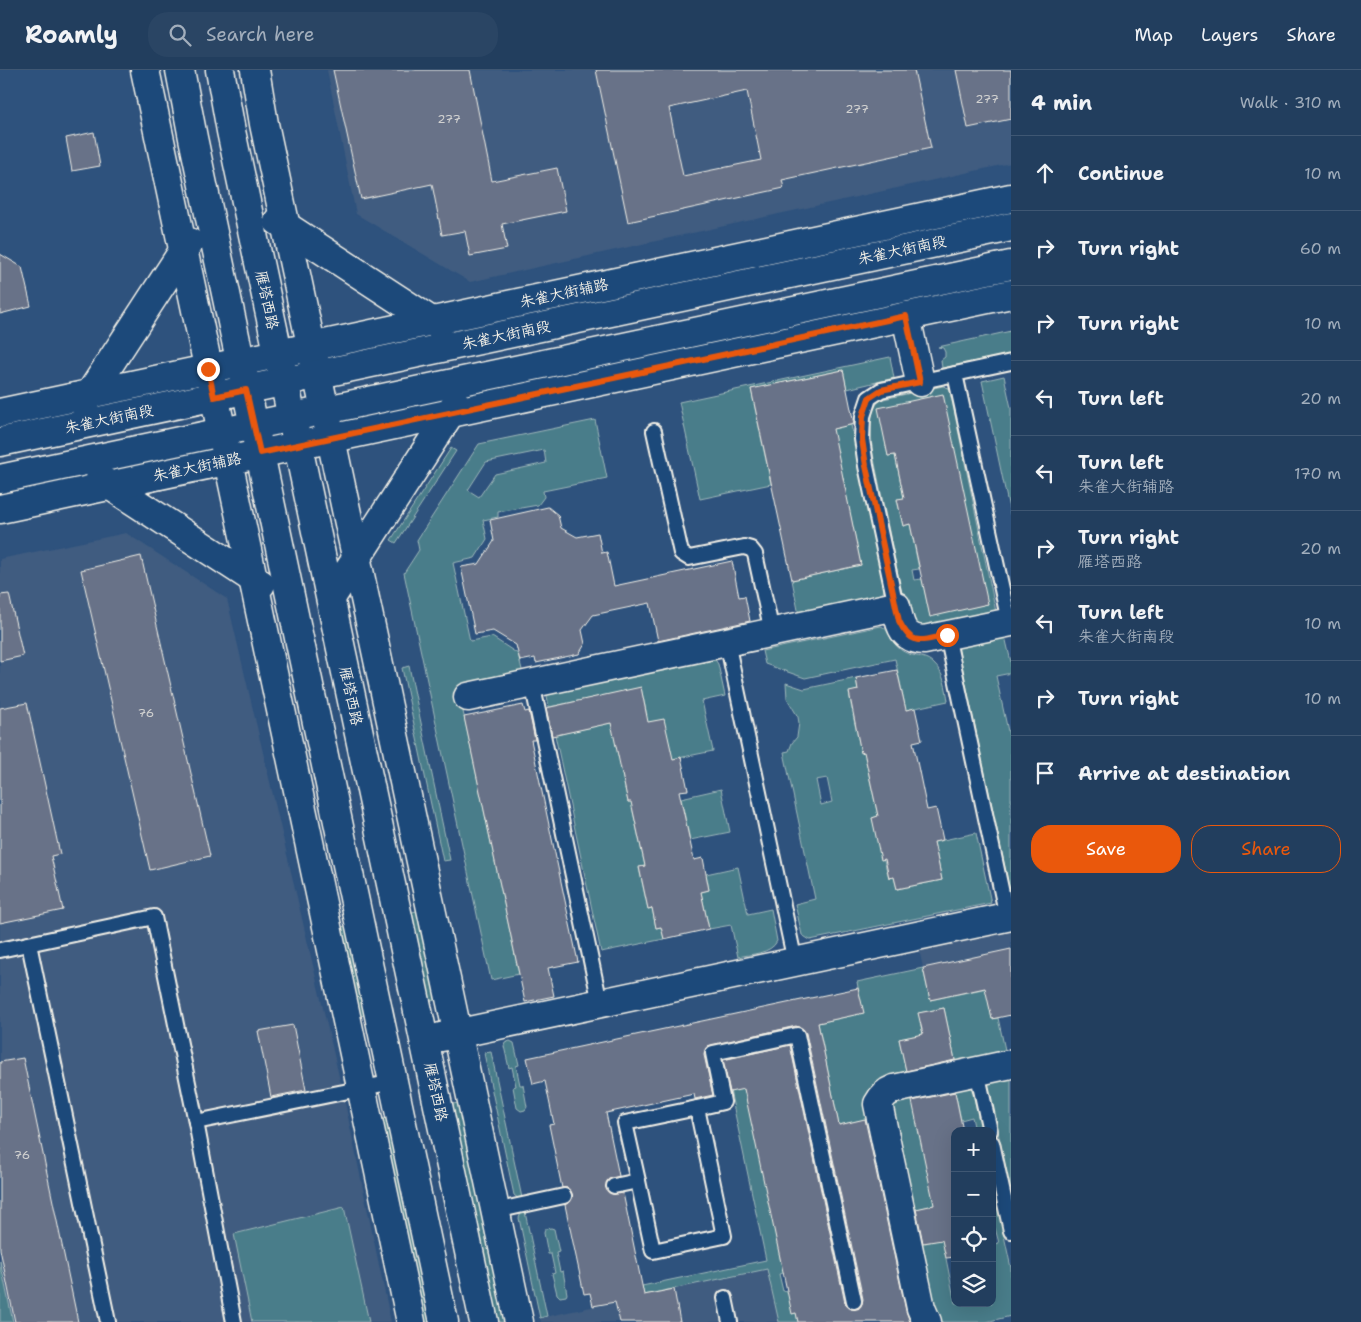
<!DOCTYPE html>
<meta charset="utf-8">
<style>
:root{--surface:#223e5e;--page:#2a4564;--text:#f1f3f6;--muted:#a2aebc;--line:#3f5773;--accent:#ea580c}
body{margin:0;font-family:"Shantell Sans","LXGW WenKai TC",sans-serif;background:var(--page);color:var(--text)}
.controls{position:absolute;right:15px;bottom:15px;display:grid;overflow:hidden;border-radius:10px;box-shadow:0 5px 20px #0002}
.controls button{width:45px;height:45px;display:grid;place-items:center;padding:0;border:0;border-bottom:1px solid var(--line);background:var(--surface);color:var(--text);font:25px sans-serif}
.stop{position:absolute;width:15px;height:15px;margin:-11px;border:4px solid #ea580c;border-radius:50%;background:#fff}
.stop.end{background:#ea580c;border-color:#fff;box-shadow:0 1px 5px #0008}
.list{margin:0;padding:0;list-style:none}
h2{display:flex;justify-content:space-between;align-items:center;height:65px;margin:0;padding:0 20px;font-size:21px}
h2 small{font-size:16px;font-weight:400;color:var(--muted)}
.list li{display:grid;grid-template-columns:32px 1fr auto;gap:15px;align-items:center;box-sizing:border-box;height:75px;padding:0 20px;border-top:1px solid var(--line)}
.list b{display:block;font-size:19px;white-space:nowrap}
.list p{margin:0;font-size:16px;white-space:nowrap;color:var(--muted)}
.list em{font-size:16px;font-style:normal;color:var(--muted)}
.actions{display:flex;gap:10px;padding:15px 20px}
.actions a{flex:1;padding:11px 0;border:1px solid var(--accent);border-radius:20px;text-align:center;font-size:18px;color:var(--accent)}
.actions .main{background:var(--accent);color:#fff}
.icon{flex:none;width:28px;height:28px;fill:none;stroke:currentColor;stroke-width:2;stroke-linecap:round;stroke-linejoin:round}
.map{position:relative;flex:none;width:1011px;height:1252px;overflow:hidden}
header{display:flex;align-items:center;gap:30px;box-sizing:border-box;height:70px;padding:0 25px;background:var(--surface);border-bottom:1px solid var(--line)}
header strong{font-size:24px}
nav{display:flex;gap:28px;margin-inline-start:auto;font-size:18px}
.search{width:350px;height:45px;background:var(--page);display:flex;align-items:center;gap:12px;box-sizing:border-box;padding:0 18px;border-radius:20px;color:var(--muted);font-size:19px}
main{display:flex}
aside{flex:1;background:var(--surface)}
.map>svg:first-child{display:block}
.built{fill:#3f5c80}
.green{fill:#497d8a;stroke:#9eb7b9;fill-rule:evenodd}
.building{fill:#687288;stroke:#f4f1e8;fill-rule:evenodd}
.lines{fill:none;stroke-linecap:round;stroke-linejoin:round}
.service-casing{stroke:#f4f1e8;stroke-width:18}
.minor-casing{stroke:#f4f1e8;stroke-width:31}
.secondary-casing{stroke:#f4f1e8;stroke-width:31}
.service{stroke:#1f4a7a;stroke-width:14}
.minor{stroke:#1f4a7a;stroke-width:28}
.secondary{stroke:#1f4a7a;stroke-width:28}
.route{stroke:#ea580c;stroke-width:6}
.labels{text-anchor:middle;stroke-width:4.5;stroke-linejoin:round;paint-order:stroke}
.number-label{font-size:12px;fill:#d1d1d0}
.street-label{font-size:15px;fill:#f4f1e8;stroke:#1f4a7a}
</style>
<header>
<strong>Roamly</strong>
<div class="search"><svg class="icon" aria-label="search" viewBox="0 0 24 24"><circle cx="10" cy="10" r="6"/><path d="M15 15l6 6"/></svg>Search here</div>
<nav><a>Map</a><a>Layers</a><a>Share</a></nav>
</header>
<main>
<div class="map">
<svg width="1011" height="1252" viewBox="0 0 1011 1252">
<rect width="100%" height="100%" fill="#2e527d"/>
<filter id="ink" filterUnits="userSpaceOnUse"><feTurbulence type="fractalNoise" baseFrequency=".02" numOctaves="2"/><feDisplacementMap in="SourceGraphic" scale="10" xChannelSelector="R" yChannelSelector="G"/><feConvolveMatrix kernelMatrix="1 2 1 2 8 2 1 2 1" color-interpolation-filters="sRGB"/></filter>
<g filter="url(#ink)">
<g class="built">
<path d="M327,0H1011V93L470,212L356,144Z"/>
<path d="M126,463L227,529L343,1023L391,1252H0V489Z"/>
<path d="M1011,859V879L923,898L919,879Z"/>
<path d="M768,1199L779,1252H541L540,1248Z"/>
</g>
<g class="green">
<path d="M1011,261V284L942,298L941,290L945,287V282L943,278L938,277Z"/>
<path d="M890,287L894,308L847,319L843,300L751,319L771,414L700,429L679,332Z"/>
<path d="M1004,306L1011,338V448L982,311Z"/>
<path d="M943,316L949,318L950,321L996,542L919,562L904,534L872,379L871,354L873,341L879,330ZM883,359L988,534H987L930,546L922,509L914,510L912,500L919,499L910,454L903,456L897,430L904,428L895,385L888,386Z"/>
<path d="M595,350L607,408L543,421L544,427L538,435L498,442V447L483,450L487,469L475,488L453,493L470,571L492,567L518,584L523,604L458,618L519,904L491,910L404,503L419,480L417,470L479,374ZM544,380L546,393L495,404L479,427L468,420L486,392Z"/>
<path d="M851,355L885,517L882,525L799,545L792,510L861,495L837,382L822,361Z"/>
<path d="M451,378L456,381L396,473L391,470Z"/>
<path d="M881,556L885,558C891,568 896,580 909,584C917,587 927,586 934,594C944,603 946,618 948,631L906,640L895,589L805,608L765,594L762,581Z"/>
<path d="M1004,562L1011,592V603L996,606L1011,675V826L957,572Z"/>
<path d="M714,588L718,594L725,626L702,631L713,681L673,689L620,695L628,732L638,730L632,737L645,796L639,798L648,839L652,838L656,858L661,857L664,869L601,882L555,665L647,645L641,618L549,637L546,620Z"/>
<path d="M409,596L450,790L443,791L402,598Z"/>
<path d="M856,608L858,620L849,623L852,640L862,638L853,645L861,682L871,681L865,687L878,746L872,748L889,808L894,807L897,819L942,810L934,772L976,763L991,833L810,870L802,865L795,834L815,829L784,682L789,681L792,673L797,667L799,653L798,647L787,628L786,613L804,619ZM827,708L832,732L821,735L816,710Z"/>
<path d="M721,719L730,762L690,770L681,728Z"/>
<path d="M738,797L748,844L771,839L777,871C771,884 750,884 738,887L731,855L709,859L701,822L709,820L706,804Z"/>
<path d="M425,839L444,928L427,932L408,843Z"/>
<path d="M350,855L369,944L352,948L333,859Z"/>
<path d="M923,898L930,930L1011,913L988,929L992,949L998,948L1007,989L957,999L944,938L919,943L923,964L899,969L908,1010L872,1048L839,1055L818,953L863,943L857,912Z"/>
<path d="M510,971L514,973L519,995L516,996L520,1015H523L527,1037L525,1040L521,1041L517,1038L513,1017L516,1016L512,997L509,998L504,976L505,973Z"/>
<path d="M491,982L522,1128L519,1129L514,1125L484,983Z"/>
<path d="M741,983L783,1203L779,1204L783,1221L791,1219L798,1252H779L767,1199L644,1225L642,1216L766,1190L723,987Z"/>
<path d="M1011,1000V1124L988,1014L989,1010Z"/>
<path d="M971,1016L982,1061H975L972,1047L961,1050L956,1026L935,1139L934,1135L918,1139L925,1173L942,1169L955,1233H992V1175L999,1173L995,1158L992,1159V1110L1011,1198V1246L986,1252H938L887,1031Z"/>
<path d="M466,1031L513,1252H495L449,1035Z"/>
<path d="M390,1047L434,1252H417L374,1051Z"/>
<path d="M344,1137L369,1252H252L234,1164Z"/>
<path d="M525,1142L547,1246L540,1248L519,1148L521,1143Z"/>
<path d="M551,1158L554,1159L559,1182L556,1183L560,1202L563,1201L567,1224L566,1226L560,1227L557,1224L552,1204L555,1203L551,1184H548L544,1163L545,1159Z"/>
<path d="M0,1191L13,1252H0Z"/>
</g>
<g class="building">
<path d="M333,0H470L492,111L557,98L566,141L502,154L507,179L470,186L465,161L442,165L432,114L361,129Z"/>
<path d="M596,0H914L931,78L782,110L784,118L628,152ZM747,21L761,90L683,106L669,38Z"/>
<path d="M956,0H1011V49L968,58Z"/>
<path d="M94,62L100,96L72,101L66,68Z"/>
<path d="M0,184L22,197L31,236L0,244Z"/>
<path d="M843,300L854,354L833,359L861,495L792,510L751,319Z"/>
<path d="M943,324L988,534L930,547L910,454L903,456L897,429L904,428L895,385L888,386L878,338Z"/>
<path d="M548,437L558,445L561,458L577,467L598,463L602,483L607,482L614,516L732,491L739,527L745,526L750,551L658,571L650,533L593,545L582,560L585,574L579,584L536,593L535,588L520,591L516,575L493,561L475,564L461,497L479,494L494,471L490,450Z"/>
<path d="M141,486L210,786L150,800L81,500Z"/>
<path d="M9,524L23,586L0,591V525Z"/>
<path d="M897,600L906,640L915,638L922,670L913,672L927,740L936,738L943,770L934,772L942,810L897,819L894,807L889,808L885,789L881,790L872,748L878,746L864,682L861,683L849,622L858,620L856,608Z"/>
<path d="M641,617L648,652L664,649L673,689L681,687L688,720L679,721L694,790L703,788L709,820L701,822L709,859L664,869L661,857L656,858L652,838L648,839L639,797L645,796L631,732H628L611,653L552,666L546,638Z"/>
<path d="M27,633L60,784L51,786L63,840L0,853V638Z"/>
<path d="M523,635L525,642L529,641L535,670H531L578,892L548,898L554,926L525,932L464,647Z"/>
<path d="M1011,879V945L992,949L985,918L930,930L923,898Z"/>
<path d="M858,918L864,943L818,953L839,1055L865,1049L906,1241L910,1252H798L796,1243L792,1244L744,1019L730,1022L723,990L790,975L845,1233L851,1239H856L862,1234L863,1229L806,963L803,959L796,956L708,976L705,980L704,985L713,1025L695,1029L694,1024L606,1043L619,1106L608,1110L606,1118L612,1124L623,1123L644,1225L674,1219L680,1252H620L615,1232L593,1236L590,1223L584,1224L565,1135L572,1129V1124L567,1118H562L549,1055L554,1054L545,1011L533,1014L527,988Z"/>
<path d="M944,938L955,990L906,1001L899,969L923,964L918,943Z"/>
<path d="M293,955L306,1020L271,1027L258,961Z"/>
<path d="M23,988L78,1252H15L0,1179V992Z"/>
<path d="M955,1022L963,1061H955V1187L946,1188L942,1170L923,1173L916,1139L934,1135L912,1031Z"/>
</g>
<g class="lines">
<defs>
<g id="service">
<path d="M654,361L681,483L689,488L744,477L751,479L755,484L772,562"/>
<path d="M896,536L866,396L862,369L863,346L869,328L881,320L955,304"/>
<path d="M1010,556L955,304L1011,292"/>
<path d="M947,565L1007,847"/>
<path d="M727,572L795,892"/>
<path d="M532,613L600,933"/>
<path d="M29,874L108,1252"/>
<path d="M0,880L154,847L196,1052L234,1252"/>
<path d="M977,1001L990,1061"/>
<path d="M196,1052L393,1012"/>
<path d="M992,1073L1011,1161"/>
<path d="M638,1111L625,1053L697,1038"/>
<path d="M614,1116L638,1111L653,1181L724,1166L697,1038L723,1032L713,983L797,965L854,1231"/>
<path d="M495,1141L564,1126"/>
<path d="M725,1228L730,1252"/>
</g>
<g id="minor">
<path d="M145,0L411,1252"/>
<path d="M255,0L264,54L519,1252"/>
<path d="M278,151L439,256"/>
<path d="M906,246L920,312"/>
<path d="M84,333L189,172"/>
<path d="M0,343L1011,128"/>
<path d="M100,409L261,514"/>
<path d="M0,439L1011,224"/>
<path d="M331,528L456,334"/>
<path d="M468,627L896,536C900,555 902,569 924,570L1011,552"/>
<path d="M441,967L1011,846"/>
<path d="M927,1252L921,1238L878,1034C882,1026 886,1022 894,1019L1011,994"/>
</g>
<g id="secondary">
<path d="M180,0L193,68L444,1252"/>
<path d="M220,0L231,61L484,1252"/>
<path d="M0,372L1011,157"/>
<path d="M0,409L1011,195"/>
</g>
</defs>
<use href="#service" class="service-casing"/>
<use href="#minor" class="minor-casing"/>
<use href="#secondary" class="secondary-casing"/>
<use href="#service" class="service"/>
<use href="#minor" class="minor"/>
<use href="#secondary" class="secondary"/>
</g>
</g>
<g class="lines" filter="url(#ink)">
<path class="route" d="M208,299L214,327L246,320L260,383L906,246L920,312L881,320L869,328L863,346L862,369L866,396L899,551C912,578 923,570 947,565"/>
</g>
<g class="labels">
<g class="number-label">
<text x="987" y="33">277</text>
<text x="857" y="43">277</text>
<text x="449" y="53">277</text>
<text x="146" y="647">76</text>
<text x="22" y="1089">76</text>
</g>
<g class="street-label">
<text transform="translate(902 180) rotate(-12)" y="5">朱雀大街南段</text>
<text transform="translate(564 223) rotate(-12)" y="5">朱雀大街辅路</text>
<text transform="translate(267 230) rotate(78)" y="5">雁塔西路</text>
<text transform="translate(506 265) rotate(-12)" y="5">朱雀大街南段</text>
<text transform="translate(109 349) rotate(-12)" y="5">朱雀大街南段</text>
<text transform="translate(197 397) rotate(-12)" y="5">朱雀大街辅路</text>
<text transform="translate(351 626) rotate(78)" y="5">雁塔西路</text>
<text transform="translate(436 1022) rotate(78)" y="5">雁塔西路</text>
</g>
</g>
</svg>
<div class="controls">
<button>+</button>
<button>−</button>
<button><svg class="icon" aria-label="locate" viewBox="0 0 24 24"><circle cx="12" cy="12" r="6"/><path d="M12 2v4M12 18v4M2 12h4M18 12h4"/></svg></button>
<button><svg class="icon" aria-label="layers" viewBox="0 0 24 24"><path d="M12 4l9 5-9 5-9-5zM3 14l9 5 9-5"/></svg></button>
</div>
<div class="stop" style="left:947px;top:565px"></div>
<div class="stop end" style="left:208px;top:299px"></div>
</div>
<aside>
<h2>4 min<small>Walk · 310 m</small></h2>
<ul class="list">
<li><svg class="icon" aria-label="ahead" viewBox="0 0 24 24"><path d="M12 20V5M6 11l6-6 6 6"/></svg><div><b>Continue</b></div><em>10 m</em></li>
<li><svg class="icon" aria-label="right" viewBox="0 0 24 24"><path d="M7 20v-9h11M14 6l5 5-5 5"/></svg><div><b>Turn right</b></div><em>60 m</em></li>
<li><svg class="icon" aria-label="right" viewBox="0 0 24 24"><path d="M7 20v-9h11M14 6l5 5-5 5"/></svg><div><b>Turn right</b></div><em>10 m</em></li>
<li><svg class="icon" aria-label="left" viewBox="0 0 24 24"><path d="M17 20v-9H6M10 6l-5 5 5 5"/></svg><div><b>Turn left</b></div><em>20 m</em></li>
<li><svg class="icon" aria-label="left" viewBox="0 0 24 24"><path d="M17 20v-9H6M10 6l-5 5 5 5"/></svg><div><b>Turn left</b><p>朱雀大街辅路</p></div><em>170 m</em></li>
<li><svg class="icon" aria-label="right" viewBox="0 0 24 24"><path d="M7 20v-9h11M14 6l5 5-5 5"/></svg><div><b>Turn right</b><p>雁塔西路</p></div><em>20 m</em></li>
<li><svg class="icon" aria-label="left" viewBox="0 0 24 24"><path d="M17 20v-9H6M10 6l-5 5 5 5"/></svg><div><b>Turn left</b><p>朱雀大街南段</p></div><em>10 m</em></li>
<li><svg class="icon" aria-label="right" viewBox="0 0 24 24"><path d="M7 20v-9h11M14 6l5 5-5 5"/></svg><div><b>Turn right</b></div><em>10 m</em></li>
<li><svg class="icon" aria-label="arrive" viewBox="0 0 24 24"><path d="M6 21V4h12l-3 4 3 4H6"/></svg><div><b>Arrive at destination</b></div></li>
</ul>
<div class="actions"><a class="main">Save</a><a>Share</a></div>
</aside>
</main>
